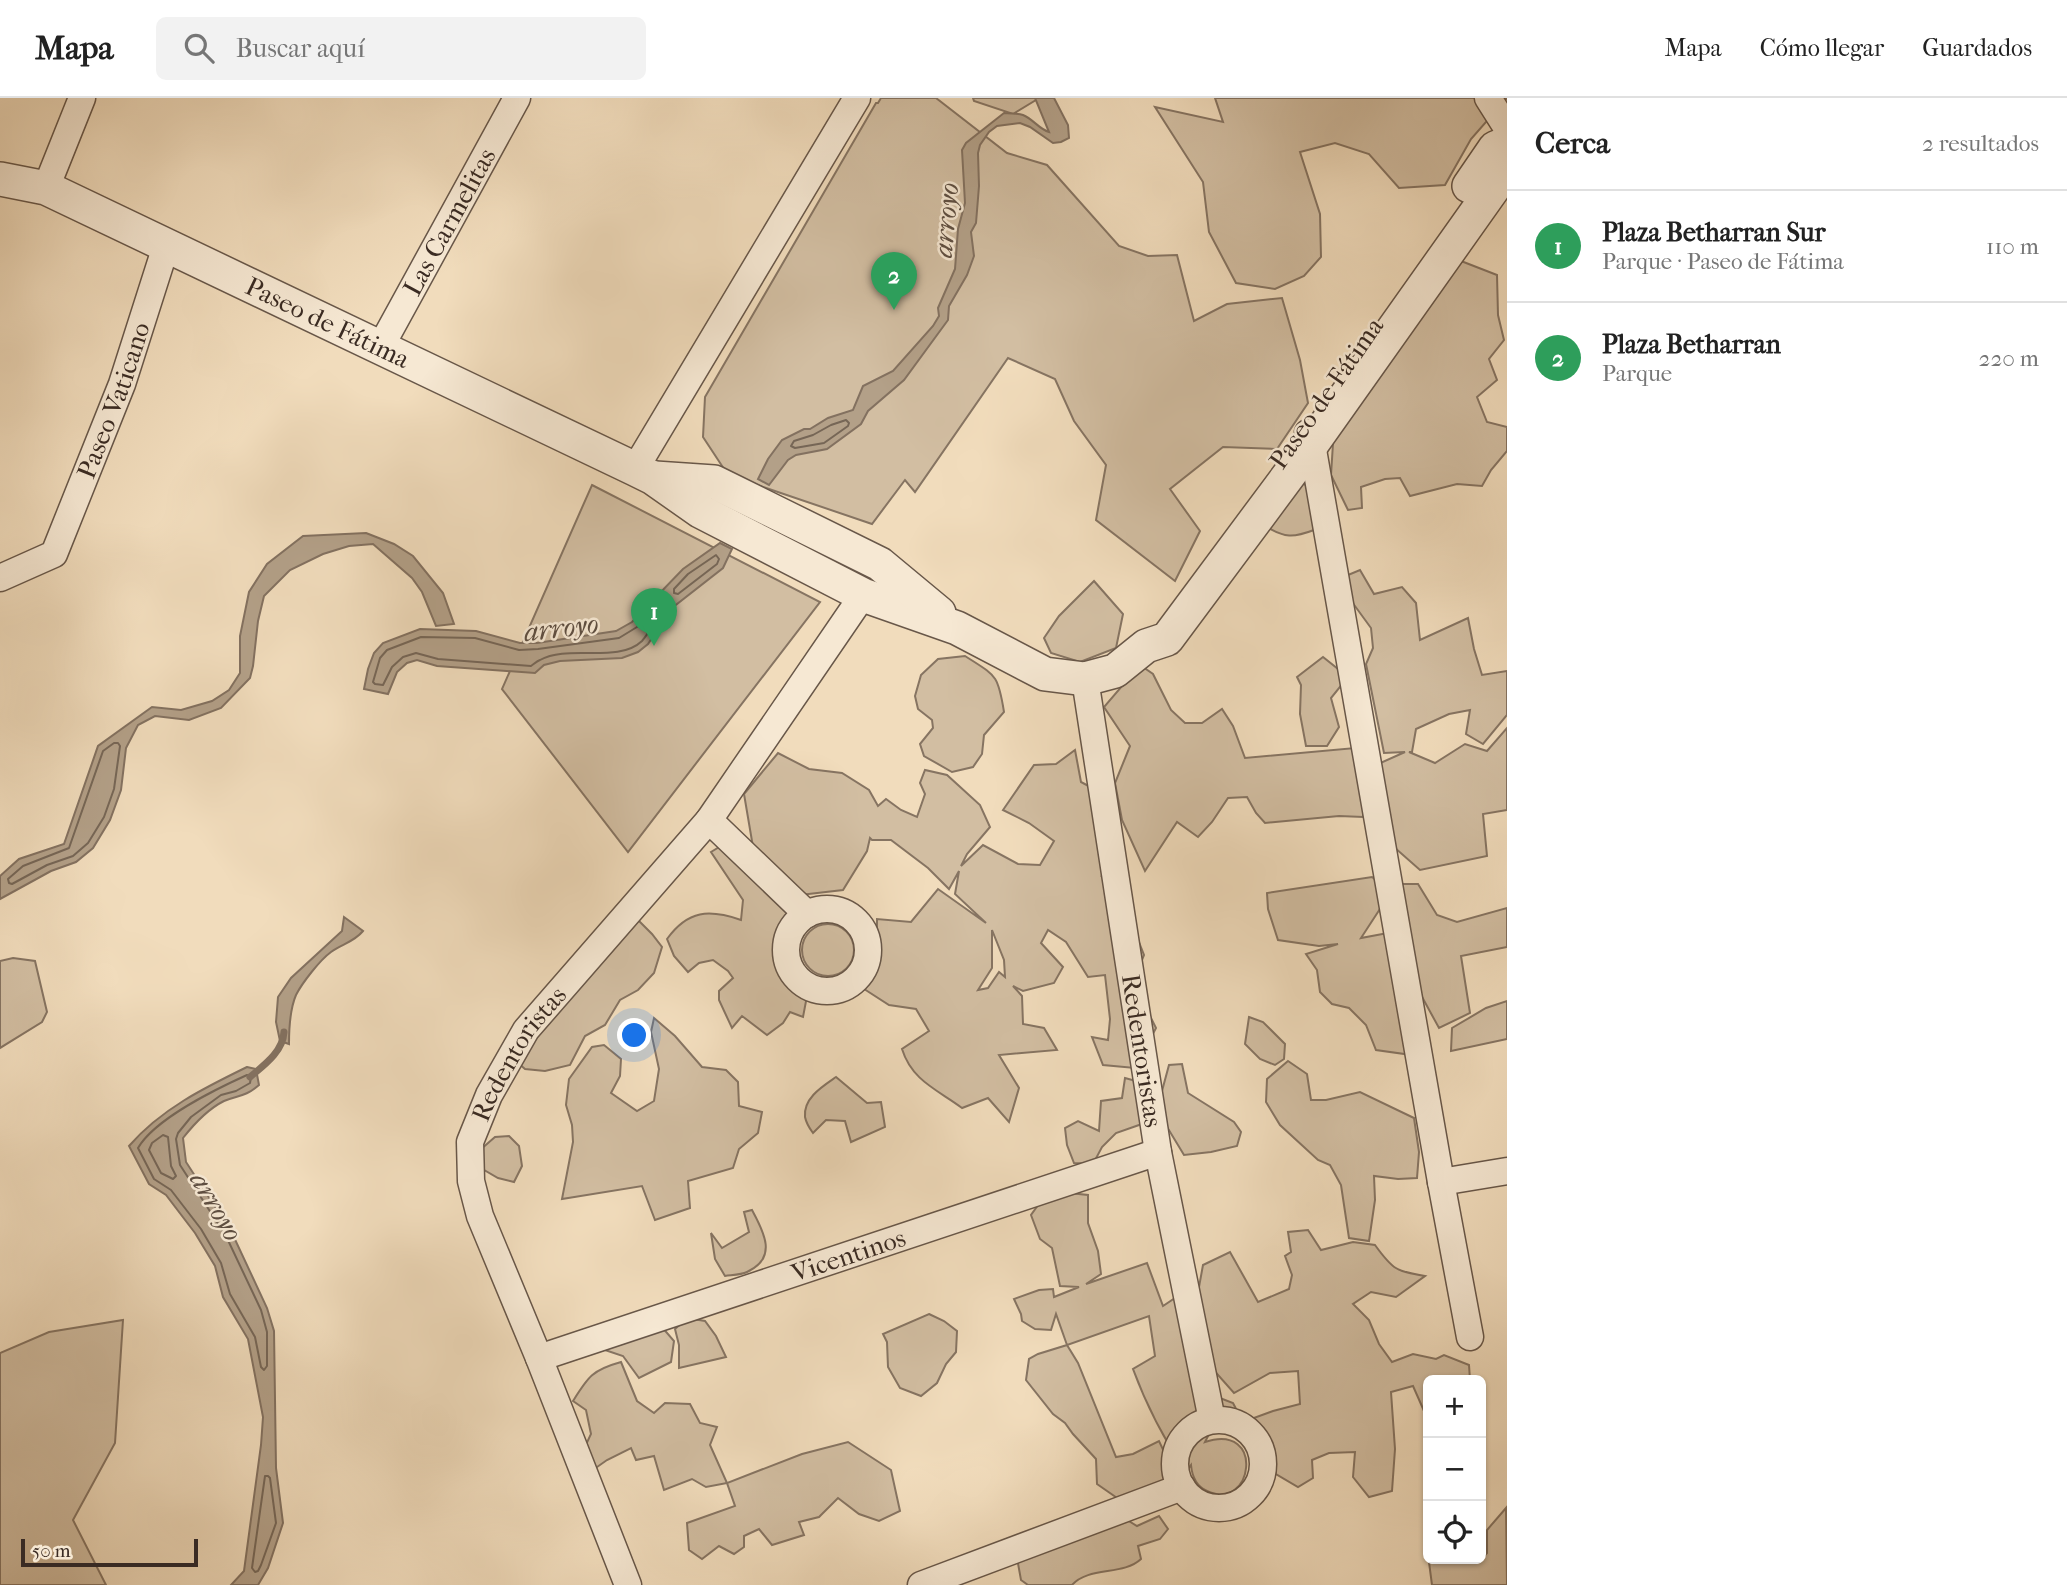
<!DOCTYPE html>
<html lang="es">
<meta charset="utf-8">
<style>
:root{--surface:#fff;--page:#f2f2f2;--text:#222;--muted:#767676;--line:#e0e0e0;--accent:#8f2418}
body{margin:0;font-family:"IM FELL French Canon",serif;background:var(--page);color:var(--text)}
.controls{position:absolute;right:21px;bottom:21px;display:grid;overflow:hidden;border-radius:10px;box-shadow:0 2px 5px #0004}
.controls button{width:63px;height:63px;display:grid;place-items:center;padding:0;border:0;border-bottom:2px solid var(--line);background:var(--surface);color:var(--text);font:35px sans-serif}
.scale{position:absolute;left:21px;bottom:18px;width:177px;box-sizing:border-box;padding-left:7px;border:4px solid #3a2b23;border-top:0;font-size:19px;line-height:24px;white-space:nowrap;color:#3a2b23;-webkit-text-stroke:5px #f6e8d3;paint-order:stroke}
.you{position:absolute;left:635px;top:938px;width:24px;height:24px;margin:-18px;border:5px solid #fff;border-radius:50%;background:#1a73e8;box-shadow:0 0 0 10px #1a73e833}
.badge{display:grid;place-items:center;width:46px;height:46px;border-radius:50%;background:var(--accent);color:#fff;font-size:23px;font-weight:700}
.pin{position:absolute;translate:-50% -58px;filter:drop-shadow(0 2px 4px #0008)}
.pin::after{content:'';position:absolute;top:37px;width:24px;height:21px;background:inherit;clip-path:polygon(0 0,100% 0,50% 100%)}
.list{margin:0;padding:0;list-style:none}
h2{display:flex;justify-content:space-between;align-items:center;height:91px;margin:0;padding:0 28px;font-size:30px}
h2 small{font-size:23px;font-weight:400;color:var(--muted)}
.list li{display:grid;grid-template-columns:46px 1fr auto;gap:21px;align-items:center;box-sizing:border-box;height:112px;padding:0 28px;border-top:2px solid var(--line)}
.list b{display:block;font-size:26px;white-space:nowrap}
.list p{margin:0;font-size:23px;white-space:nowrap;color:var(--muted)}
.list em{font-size:23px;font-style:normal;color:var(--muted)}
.icon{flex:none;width:38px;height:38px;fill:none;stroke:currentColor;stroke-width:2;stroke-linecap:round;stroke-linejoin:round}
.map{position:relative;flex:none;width:1507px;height:1487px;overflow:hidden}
header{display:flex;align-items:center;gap:42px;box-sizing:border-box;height:98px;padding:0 35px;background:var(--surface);border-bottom:2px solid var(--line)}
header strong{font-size:33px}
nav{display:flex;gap:38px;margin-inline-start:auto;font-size:24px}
.search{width:490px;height:63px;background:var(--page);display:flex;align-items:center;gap:18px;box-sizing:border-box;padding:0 24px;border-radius:10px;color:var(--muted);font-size:26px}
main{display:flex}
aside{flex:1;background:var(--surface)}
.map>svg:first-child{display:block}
.green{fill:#d2bea2;stroke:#867462;stroke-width:2;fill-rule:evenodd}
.water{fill:#b3a088;stroke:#837160;stroke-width:2}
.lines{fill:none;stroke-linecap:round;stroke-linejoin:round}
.shore{stroke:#766656;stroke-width:2}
.stream{stroke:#837160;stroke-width:7}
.minor-casing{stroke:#685749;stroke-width:29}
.tertiary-casing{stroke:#685749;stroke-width:36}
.minor{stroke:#f6e8d3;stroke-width:26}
.tertiary{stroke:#f6e8d3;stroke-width:33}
.labels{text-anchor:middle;stroke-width:5;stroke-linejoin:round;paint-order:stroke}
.street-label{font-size:26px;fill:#3a2b23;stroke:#f6e8d3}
.water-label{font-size:28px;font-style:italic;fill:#5e4e41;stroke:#f6e8d3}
</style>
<header>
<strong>Mapa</strong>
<div class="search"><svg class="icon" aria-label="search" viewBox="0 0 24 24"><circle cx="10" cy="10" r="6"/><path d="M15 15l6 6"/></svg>Buscar aquí</div>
<nav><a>Mapa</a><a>Cómo llegar</a><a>Guardados</a></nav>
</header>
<main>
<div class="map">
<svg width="1507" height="1487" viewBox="0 0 1507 1487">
<rect width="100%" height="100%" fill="#f1dcbc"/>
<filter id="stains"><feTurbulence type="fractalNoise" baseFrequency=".00286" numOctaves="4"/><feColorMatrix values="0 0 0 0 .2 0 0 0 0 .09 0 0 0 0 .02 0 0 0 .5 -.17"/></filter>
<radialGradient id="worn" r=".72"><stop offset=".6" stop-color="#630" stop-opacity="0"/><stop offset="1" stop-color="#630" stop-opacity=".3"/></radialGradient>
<g class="green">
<path d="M881,0H936L1007,55L1047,67L1119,148L1148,158L1177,157L1194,223L1227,206L1282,200L1300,262L1308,305L1277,351L1223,349L1170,391L1200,433L1175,483L1096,422L1106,367L1074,323L1055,281L1008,260L915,394L905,382L872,426L728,377L703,339L705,299L876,5H878Z"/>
<path d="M973,0H1036V2L1013,16L974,3Z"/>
<path d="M1215,0H1507L1471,41L1445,87L1399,90L1369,56L1335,45L1300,54L1320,116L1321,159L1304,178L1275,191L1236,185L1209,134L1203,84L1155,9L1223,24Z"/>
<path d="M1461,163L1497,177L1498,217L1504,242L1489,261L1497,282L1477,299L1487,324L1507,329V353L1491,372L1482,388L1457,386L1410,398L1400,380L1385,381L1361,389L1362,410L1348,412L1331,377L1335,314Z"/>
<path d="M1294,381L1314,391V432C1293,440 1285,440 1265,428Z"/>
<path d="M592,387L820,504L628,754L502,591Z"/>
<path d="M1360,472L1374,496L1402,489L1416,505L1420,542L1468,520L1474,551L1482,577L1507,573V617L1483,646L1466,636L1470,612L1449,616L1416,631L1412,654H1409L1435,665L1465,646L1487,653L1507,630V712L1483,716L1487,758L1420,772L1386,742L1376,667L1405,654L1384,655L1366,566L1373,550L1371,530L1336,482Z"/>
<path d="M1094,483L1123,516L1116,550L1080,564L1051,555L1044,540L1059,518Z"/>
<path d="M965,558C996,578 998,576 1004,614L984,637L982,656L973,669L952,674L924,658L920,646L933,630L932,622L918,611L915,598L921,577L938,561Z"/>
<path d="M1323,559L1348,579L1331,600L1339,629L1327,648H1306L1300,616L1301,587L1297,579Z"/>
<path d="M1140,567L1153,576L1171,612L1185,625H1202L1222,611L1233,628L1245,660L1355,650L1366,694L1363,719L1339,718L1265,725L1256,715L1247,699L1228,700L1212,724L1198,739L1177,724L1145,773L1122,722L1115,685L1130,648L1104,609Z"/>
<path d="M1075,652L1081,684L1096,692L1114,768L1102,778L1115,783L1144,857L1129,894L1142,902L1156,930L1135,970L1103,967L1092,939L1108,942L1110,921L1105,877L1088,879L1066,844L1048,832L1041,845L1063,869L1054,885L1023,893L1013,888L1022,898L1023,926L1044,930L1057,952L999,957L1019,990L1009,1024L988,1000L962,1010C938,992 912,983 902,951L929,933L916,911L889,907L861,889L877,859V821L911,824L938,791L986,825L955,796L959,773L949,791L928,770L891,742H872L870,740L867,753L843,792L800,797L753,749L744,696L778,655L809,671L842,675L869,692L878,708L886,701L901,712L917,719L925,696L920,685L925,672L947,677L980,707L990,729L967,756L961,768L983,747L1018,766L1040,767L1054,743L1029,725L1003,712L1034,667L1056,666ZM992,832L1004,862L1005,879L999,874L988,890L978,892L992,870Z"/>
<path d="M739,737L796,805L789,825L777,848V869L789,879L807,898L803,919L790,914L783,925L767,937L742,918L732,930L719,902V893L733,880L728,873L713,862L699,865L688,874L674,858L667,841C688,812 709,811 741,822L743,802L711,754Z"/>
<path d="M1372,779L1391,794L1361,840L1404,832L1401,786H1418L1437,817L1457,824L1507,810V849L1461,858L1470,915L1439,930L1421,897L1419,958L1376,952L1366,927L1349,910L1332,906L1320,894L1317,872L1306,856L1338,846L1319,848L1278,842L1268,811L1267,795Z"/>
<path d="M633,817L652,836L662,849L654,875L638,892L620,902L605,927L585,938L570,967L545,973L525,971L511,959Z"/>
<circle cx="828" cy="852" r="26"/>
<path d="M13,860L35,863L47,914L42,924L0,950V863Z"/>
<path d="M1507,903V941L1451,953L1452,930L1486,910Z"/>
<path d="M1249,919L1263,924L1285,946L1284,961L1275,967L1260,961L1245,946Z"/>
<path d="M654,920L675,938L702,969L726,972L738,984L739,1008L762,1014L758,1035L739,1051L733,1070L688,1083L690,1110L655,1122L642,1088L562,1101L573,1044L572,1027L566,1007L569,981L592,949L604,947L621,961L620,978L611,995L637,1013L654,1003L659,971L651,934Z"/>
<path d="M1288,963L1307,976L1311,1002H1326L1360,994L1414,1020L1419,1054L1417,1080L1398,1081L1374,1078L1375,1102L1369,1143L1349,1140L1341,1087L1330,1067L1318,1062L1280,1027L1266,1004L1267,981Z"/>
<path d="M1182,966L1188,995L1234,1024L1241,1034L1237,1048L1211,1054L1184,1057L1161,1019L1162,993L1169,967Z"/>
<path d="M836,979L867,1005L881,1004L885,1029L851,1044L845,1023L826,1022L813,1035C810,1031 806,1024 805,1019C803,1000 823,988 836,979Z"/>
<path d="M1125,980L1147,986L1152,1019L1139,1027L1116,1035L1102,1049L1093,1066L1074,1065L1067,1047L1065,1030L1078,1023L1099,1033L1101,1003L1122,1000Z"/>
<path d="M509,1038L519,1048L522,1068L514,1084L498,1080L479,1069L480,1052L495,1039Z"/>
<path d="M1069,1095L1088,1097V1125L1098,1153L1101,1176L1086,1186L1147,1165L1163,1208L1175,1200H1197L1203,1167L1230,1154L1258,1204L1289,1191L1292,1177L1285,1158L1291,1154L1288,1134L1308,1132L1321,1152L1353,1144L1375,1147C1393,1172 1396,1173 1425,1178L1396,1199L1371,1194L1353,1206L1369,1222L1379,1246L1392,1264L1413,1256L1436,1261L1444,1257L1469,1267L1470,1282H1428V1322L1413,1288L1391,1294L1395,1351L1392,1393L1369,1399L1353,1379L1355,1354L1329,1355L1312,1362L1313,1380L1298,1389L1269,1372L1260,1336L1251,1321L1273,1313L1300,1306L1298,1273L1270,1275L1234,1295L1211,1269L1207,1295L1233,1305L1242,1322L1209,1336L1205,1344C1266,1324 1253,1415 1207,1393C1196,1388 1192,1378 1191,1367L1186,1374C1163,1340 1147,1309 1133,1271L1155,1258L1149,1218L1067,1247L1078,1265L1116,1359L1133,1356L1159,1343L1168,1362L1170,1393L1120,1402L1097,1386L1096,1361L1073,1336L1065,1325L1053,1316L1026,1282L1029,1261L1038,1256L1067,1247L1056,1216L1051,1232L1035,1231L1022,1223L1021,1216L1014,1201L1039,1192L1053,1191L1054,1199L1079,1189L1060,1188L1052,1150L1040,1141L1031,1117L1041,1103Z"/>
<path d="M752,1112C764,1134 778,1160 747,1174C741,1177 732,1177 725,1178L715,1161L711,1135L722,1150L749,1134L744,1114Z"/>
<path d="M929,1216L944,1223L957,1233L956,1254L946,1266L937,1285L921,1298L900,1290L888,1269L887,1244L883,1236Z"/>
<path d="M687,1220L705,1223L716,1238L726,1259L679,1270V1247L675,1231Z"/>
<path d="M655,1221L674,1243L671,1264L639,1280L623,1258L599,1250Z"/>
<path d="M123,1222L115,1345L73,1422L106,1487H0V1255L49,1234Z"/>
<path d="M621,1264L637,1303L654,1315L665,1305L690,1306L700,1325L717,1329L710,1347L727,1385L706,1389L692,1381L664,1392L654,1358L636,1362L631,1350L607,1362L590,1374L583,1353L591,1336L586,1312L573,1303C588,1279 592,1272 621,1264Z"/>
<path d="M848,1344L891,1372L900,1413L879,1423L859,1416L838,1400L819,1419L799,1424L804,1437L772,1447L759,1431L744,1438V1449L734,1456L719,1448L702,1461L689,1452L687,1425L735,1408L727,1385L802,1356Z"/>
<path d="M1506,1410L1507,1487H1432L1427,1449H1428V1461H1464L1472,1464L1481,1461L1487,1455V1432Z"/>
<path d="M1119,1417L1137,1428L1159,1418L1168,1431L1160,1441L1138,1448L1141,1461C1123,1478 1089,1468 1072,1487H1028L1021,1482L1017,1460Z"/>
</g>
<g class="water">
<path d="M1035,0H1054L1068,27L1069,40L1061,44L1053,45L1030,29L1020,25L997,28L989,34L980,47L978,55L979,88L976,125L971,134L974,158L967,177L949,208L948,222L904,282L868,313L861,326L827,351L796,357L788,362L769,387L758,381L768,361L782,342L804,331H810L828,320L853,312L863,288L893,273L933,228L939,218L938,210L955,171L958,131L965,105L962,52L966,45L1004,15C1010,16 1018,15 1023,17C1033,21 1039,31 1049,34Z"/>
<path d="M366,435L394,446L413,458L443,495L454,526L436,528L422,494L412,480L373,446L349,448L323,456L290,472L264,498L258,523L253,568L250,580L221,610L189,622L155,618L138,627L126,650L121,692L110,722L93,750L76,764L51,773L0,801V778L19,761L64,746L98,648L152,609L181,612L212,603L229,592L240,575V538L249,494L267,466L303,438Z"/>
<path d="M720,445L732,451L723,470L672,510L648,546L638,554L622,560L560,563L544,567L535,575L437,568L417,562L407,565L397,574L388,596L364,591L368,571L374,555L383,545L420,531L476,533L520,545H537L616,533L632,524L683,471Z"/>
<path d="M344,819L363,833C354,844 342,846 331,854C320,862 302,885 296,897C290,911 289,931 289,946L280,943L276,924L278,899L291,880L342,833Z"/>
<path d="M247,969L256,971L259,987C245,999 239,997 224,1003C208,1011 194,1026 183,1040L186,1064L232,1135L267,1210L274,1233L276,1370L283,1425L268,1470L258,1487H231L244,1473L261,1347L263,1319L248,1241L223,1199L215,1168L195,1135L166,1097L149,1086L129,1048C161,1011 204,990 247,969Z"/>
</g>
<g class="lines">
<g class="shore">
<path d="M846,322L849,325L848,328L824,345L795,350L791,348L794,343L813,337L831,327Z"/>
<path d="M716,457L719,461L717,466L678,496L674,495V491L688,476Z"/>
<path d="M661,506L663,511C656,521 650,534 642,543C618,566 568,546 540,562C537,563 534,566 531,568L438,561L416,555L403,559L392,569L383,587L375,586L373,584L380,560L387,552L421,539L475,540L519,552L538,551L619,540L637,529L658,507Z"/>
<path d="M114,645H118L120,648L114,691L104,719L88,745L73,758L47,767L12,786L9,785L8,781L23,768L69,750L103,653Z"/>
<path d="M247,977L251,979L250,985L236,993L221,997L191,1019L178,1035L176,1041L180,1067L226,1138L261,1212L267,1234V1268L264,1272L261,1269L255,1239L230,1196L221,1165L201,1131L171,1092L154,1081L138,1050C155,1021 216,991 247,977Z"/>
<path d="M163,1037L168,1039L171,1068L176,1078L173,1081L161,1075L149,1052L152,1045Z"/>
<path d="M265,1378H268L270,1380L276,1425L261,1467L258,1473L255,1474L252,1470Z"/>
</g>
<path class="stream" d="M250,979C263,968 283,954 284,934"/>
<defs>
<g id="minor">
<path d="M1488,0L1507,30"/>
<path d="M46,90L82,0"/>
<path id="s1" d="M380,250L517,0"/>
<path d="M1308,335L1312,346L1441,1084L1470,1239"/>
<path d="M635,371L857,0"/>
<path id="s2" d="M0,480L54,456L122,286L166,148"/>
<path id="s3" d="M1085,581L1158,1054L1212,1322"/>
<path d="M709,722L807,816"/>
<circle cx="827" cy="852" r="41"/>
<path d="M1441,1084L1507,1073"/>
<path id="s4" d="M539,1260L1158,1054"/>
<circle cx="1219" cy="1366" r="44"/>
<path id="s5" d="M628,1487L539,1260L480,1118L471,1083L470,1044L489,997L526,932L709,722L863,497"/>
<path d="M921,1487L1182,1389"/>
</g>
<g id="tertiary">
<path id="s6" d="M0,81L46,90L635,371L653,380L700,413L863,497L957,530L1045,576L1085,581L1115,573L1146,548L1167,541L1312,346L1507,71"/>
<path d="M1469,88L1495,50L1507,45"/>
<path d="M655,380L714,384L880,466L939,515"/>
</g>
</defs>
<use href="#minor" class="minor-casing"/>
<use href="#tertiary" class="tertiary-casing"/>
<use href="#minor" class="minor"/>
<use href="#tertiary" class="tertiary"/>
</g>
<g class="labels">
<g class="street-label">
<text dy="9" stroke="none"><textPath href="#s1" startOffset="144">Las Carmelitas</textPath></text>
<text dy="9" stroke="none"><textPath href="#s6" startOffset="359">Paseo de Fátima</textPath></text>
<text transform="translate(1326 295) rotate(-55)" y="9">Paseo de Fátima</text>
<text dy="9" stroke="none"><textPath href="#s2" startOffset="224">Paseo Vaticano</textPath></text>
<text dy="9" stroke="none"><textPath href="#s3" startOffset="376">Redentoristas</textPath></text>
<text dy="9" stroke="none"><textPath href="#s5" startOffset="574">Redentoristas</textPath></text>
<text dy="9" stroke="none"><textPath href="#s4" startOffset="326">Vicentinos</textPath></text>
</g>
<g class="water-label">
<text transform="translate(945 122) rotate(-85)" y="10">arroyo</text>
<text transform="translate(561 529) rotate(-7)" y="10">arroyo</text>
<text transform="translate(217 1108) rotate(59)" y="10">arroyo</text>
</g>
</g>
<rect width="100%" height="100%" filter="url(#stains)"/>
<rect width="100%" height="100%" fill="url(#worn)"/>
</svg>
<div class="controls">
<button>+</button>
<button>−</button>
<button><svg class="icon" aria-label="locate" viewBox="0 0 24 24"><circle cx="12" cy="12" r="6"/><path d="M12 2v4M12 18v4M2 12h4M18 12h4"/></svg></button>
</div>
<div class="scale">50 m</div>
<div class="you"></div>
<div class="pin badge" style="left:654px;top:548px;background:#2e9e5b">1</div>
<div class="pin badge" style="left:894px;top:212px;background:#2e9e5b">2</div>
</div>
<aside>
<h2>Cerca<small>2 resultados</small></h2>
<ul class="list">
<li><span class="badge" style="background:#2e9e5b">1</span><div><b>Plaza Betharran Sur</b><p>Parque · Paseo de Fátima</p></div><em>110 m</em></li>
<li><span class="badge" style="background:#2e9e5b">2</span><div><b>Plaza Betharran</b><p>Parque</p></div><em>220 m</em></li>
</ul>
</aside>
</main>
